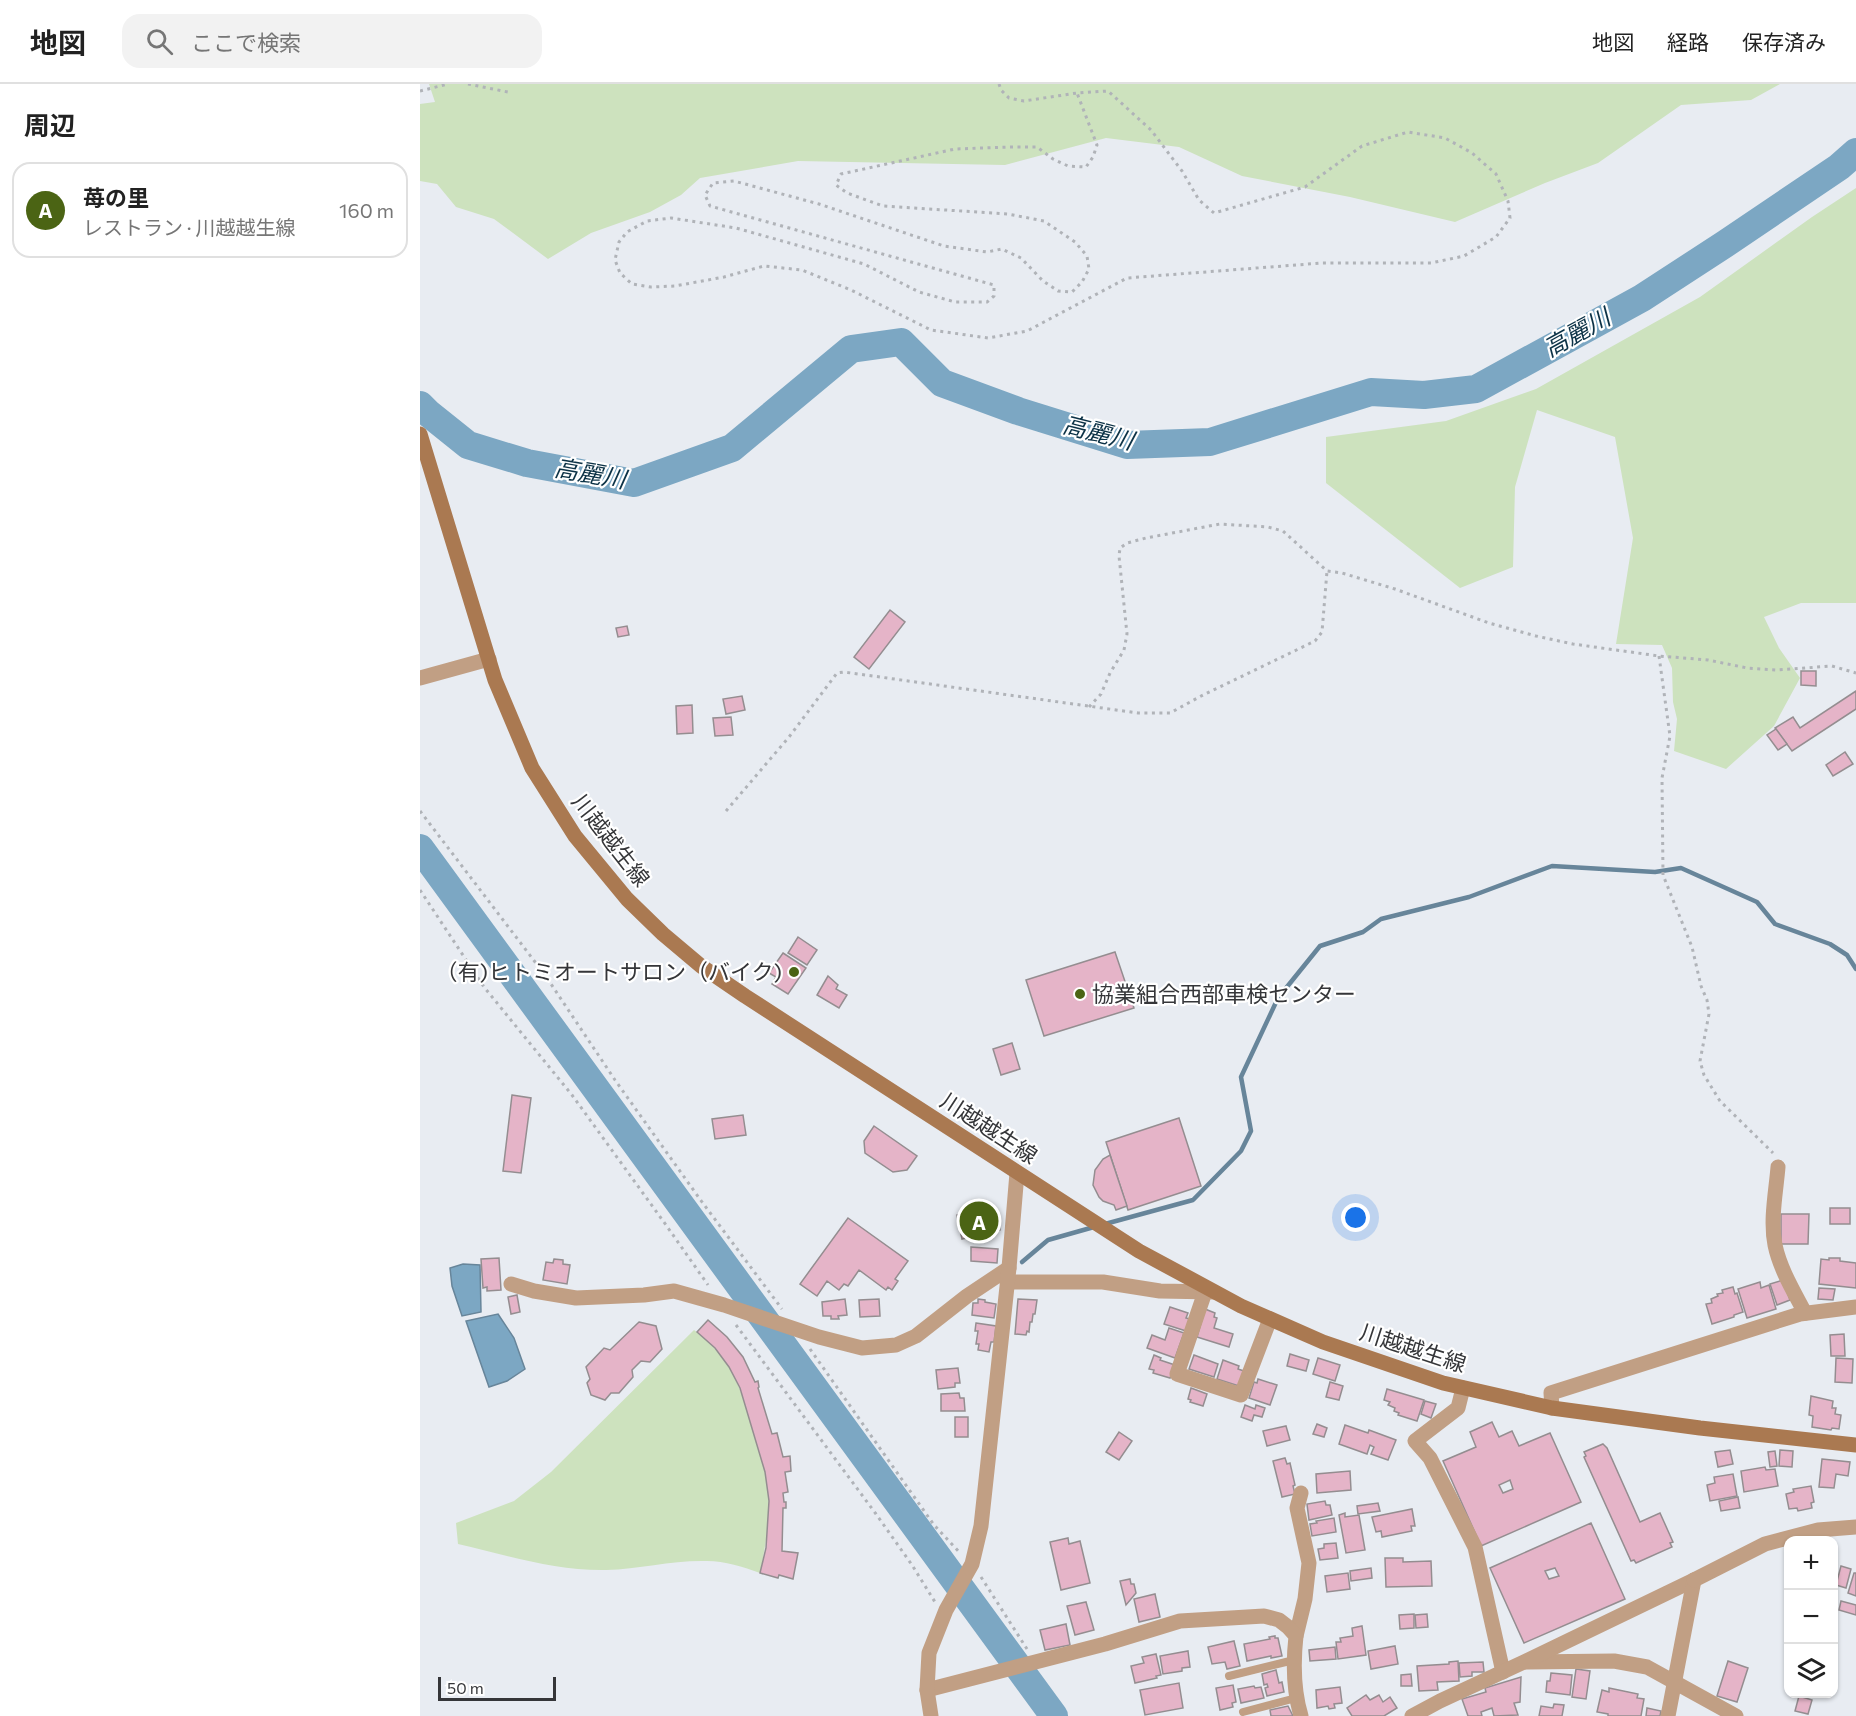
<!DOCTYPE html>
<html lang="ja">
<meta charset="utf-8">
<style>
:root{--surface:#fff;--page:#f2f2f2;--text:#222;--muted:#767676;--line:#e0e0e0;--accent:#4b6414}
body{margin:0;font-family:Commissioner,"Noto Sans JP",sans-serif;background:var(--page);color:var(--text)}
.controls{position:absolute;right:18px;bottom:18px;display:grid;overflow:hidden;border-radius:12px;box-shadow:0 2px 4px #0004}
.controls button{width:54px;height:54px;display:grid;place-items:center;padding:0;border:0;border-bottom:2px solid var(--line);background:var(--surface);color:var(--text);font:30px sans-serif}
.scale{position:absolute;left:18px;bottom:15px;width:118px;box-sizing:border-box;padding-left:6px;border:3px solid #353639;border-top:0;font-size:16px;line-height:21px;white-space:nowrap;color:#353639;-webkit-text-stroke:4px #fff;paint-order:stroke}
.you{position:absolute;left:936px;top:1134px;width:21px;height:21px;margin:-15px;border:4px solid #fff;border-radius:50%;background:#1a73e8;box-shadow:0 0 0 9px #1a73e833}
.badge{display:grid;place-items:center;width:39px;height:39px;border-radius:50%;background:var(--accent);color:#fff;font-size:20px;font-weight:700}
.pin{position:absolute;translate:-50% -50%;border:3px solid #fff;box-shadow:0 2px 6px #0006}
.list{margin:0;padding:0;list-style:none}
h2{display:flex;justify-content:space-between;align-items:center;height:78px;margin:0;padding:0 24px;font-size:26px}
h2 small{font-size:20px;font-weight:400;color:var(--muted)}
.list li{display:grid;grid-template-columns:39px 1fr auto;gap:18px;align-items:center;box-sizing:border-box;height:96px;margin:0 12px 12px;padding:0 12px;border:2px solid var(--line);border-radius:18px}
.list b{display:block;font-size:22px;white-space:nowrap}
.list p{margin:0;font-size:20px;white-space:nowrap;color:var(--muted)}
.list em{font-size:20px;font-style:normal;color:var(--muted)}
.icon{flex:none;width:33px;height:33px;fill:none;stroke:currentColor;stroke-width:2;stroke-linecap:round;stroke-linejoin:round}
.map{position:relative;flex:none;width:1436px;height:1632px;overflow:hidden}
header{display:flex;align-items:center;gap:36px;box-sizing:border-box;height:84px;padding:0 30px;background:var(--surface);border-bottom:2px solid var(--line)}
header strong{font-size:28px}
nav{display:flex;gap:33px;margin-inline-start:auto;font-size:21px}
.search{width:420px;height:54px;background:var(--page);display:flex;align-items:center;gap:15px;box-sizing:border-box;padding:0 21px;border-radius:18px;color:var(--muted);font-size:22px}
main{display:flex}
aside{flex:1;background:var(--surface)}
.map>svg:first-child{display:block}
.green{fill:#cde2be}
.water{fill:#7ca7c3;stroke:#67859a;stroke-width:1.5}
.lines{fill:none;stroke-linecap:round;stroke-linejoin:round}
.stream{stroke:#67859a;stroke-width:4.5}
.river{stroke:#7ca7c3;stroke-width:28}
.building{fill:#e5b4c8;stroke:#948d90;stroke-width:1.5;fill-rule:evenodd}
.path{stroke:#b0b3b8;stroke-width:3;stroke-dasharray:3 4.5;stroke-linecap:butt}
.service{stroke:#c19f84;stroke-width:8}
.minor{stroke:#c19f84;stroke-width:15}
.tertiary{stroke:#c19f84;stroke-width:15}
.secondary{stroke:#aa7951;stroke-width:15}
.poi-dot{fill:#4b6414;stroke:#fff;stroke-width:2}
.labels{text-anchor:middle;stroke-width:4.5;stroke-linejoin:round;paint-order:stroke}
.street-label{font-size:22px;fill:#353639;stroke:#fff}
.poi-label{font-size:22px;fill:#353639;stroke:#fff;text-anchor:end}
.water-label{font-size:24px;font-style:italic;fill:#0c3246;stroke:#fff}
</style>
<header>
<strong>地図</strong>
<div class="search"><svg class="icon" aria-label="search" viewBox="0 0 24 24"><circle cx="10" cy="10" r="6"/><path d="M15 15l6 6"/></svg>ここで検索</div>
<nav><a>地図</a><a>経路</a><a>保存済み</a></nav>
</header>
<main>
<aside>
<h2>周辺<small></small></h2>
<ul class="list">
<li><span class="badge">A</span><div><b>苺の里</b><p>レストラン · 川越越生線</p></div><em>160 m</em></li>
</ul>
</aside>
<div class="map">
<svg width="1436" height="1632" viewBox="0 0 1436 1632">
<rect width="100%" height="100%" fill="#e8ecf2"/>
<g class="green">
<path d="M9,0H1360L1331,16L1261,21L1178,79L1125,99L1035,138L930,113L822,92L759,63L686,54L585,81L378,77L280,94L261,111L230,128L171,149L128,175L74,135L36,123L17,100L0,97V20L15,18Z"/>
<path d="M1436,104V519H1381L1344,533L1359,564L1380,594L1354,642L1306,685L1254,667L1257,635L1253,618L1252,584L1242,561L1196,560L1213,454L1195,353L1117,326L1095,403L1093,483L1040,504L906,399V353L1026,337L1116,305L1280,213L1392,133Z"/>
<path d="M274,1246C288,1256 300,1269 309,1283C325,1309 348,1385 349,1416C349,1441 345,1465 340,1489C323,1483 305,1477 287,1477C253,1476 220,1485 186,1486C136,1487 86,1471 38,1460L36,1439L94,1417L131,1388Z"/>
</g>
<g class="water">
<path d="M43,1180L60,1181L61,1228L42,1232L32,1202L30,1184Z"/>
<path d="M78,1230L94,1254L105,1285L87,1297L69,1303L46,1237Z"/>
</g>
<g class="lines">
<g class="stream">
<path d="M685,1140L773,1116L821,1067L831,1047L821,993L858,914L900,862L943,848L961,835L1049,813L1132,782L1235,788L1261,784L1337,818L1355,840L1410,860L1427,871L1436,885"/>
<path d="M602,1178L628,1156L674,1143"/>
</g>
<g class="river">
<path d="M0,321L8,329L48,361L107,379L214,399L312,364L431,265L481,258L522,299L598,327L707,361L790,358L951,308L1004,311L1056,305L1222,214L1305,160L1419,83L1436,68"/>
<path d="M0,764L634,1632"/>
</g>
</g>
<g class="building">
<path d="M470,526L485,538L449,585L434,573Z"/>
<path d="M207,542L209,551L198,553L196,544Z"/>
<path d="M1381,587H1396V602L1381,601Z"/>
<path d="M1436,607V625L1372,667L1355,644L1373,633L1380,644Z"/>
<path d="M322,612L325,626L306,630L303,615Z"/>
<path d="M272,621L273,649L257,650L256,622Z"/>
<path d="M311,633L313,651L295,652L293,634Z"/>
<path d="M1356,645L1367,660L1358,666L1347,651Z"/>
<path d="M1425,668L1433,680L1413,692L1406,681Z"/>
<path d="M378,853L397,866L387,881L368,869Z"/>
<path d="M695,868L714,924L624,952L606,896Z"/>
<path d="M363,869L386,884L368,910L352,900L356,893L349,889Z"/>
<path d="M408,892L418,901L416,905L427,911L419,924L397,911Z"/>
<path d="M592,959L600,985L581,991L573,965Z"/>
<path d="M92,1011L111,1014L101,1089L83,1087Z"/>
<path d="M323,1031L326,1051L295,1055L292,1035Z"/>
<path d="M759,1034L781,1102L708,1126L686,1058Z"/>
<path d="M454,1042L497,1072L487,1086L473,1088L445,1069L444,1057Z"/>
<path d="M690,1071L707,1122L696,1126L694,1121L683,1117L679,1113L673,1101L675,1086L683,1075Z"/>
<path d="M574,1122L580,1146L542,1155L537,1131Z"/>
<rect x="1410" y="1124" width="20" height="16"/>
<path d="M1361,1130H1389L1388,1160H1361Z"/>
<path d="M428,1134L488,1177L475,1195L478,1197L472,1206L468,1203L466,1206L439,1186L428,1202L424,1200L419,1206L407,1197L397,1212L380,1200Z"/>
<path d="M551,1163L578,1165L577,1179L551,1177Z"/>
<path d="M79,1174L81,1206L67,1207V1203L63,1204L61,1175Z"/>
<path d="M1409,1174H1420V1177L1436,1179V1204L1399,1200L1401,1175L1409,1176Z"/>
<path d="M134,1175L143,1176V1180L150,1181L147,1200L123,1196L126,1178L133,1179Z"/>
<path d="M1363,1196L1370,1216L1357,1221L1350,1200Z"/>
<path d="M1340,1198L1341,1204L1349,1201L1356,1225L1327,1234L1318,1205Z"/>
<path d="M1313,1203L1315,1210L1317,1209L1323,1228L1314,1231V1233L1292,1240L1286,1220L1292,1219L1291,1215L1298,1212L1297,1210L1303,1209L1302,1206Z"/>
<path d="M1399,1204L1415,1205L1413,1216L1398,1215Z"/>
<path d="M97,1211L100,1228L91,1230L88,1213Z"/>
<path d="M425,1215L427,1231L418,1232L419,1235H411V1232H403L402,1218Z"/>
<path d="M459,1215L460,1232L440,1233L439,1216Z"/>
<path d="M558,1215L565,1216V1218L576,1220L574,1234L552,1231L553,1219H558Z"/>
<path d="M598,1215L617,1216L615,1230H613L612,1238H610L609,1248L607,1247L606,1251L595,1250Z"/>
<path d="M750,1223L768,1229L766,1234L770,1235L766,1247L744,1240Z"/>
<path d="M785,1225L795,1229L794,1233L797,1234L794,1244L813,1250L809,1263L777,1253Z"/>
<path d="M288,1236L307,1253L323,1273L335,1298L338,1297L339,1303L338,1304L352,1350L357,1349L363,1373L370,1372L371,1387L365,1388L368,1408L363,1409L364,1418H366V1424H363L362,1467L378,1469L373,1495L359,1491L358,1494L340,1489L346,1464L349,1417L345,1388L320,1304L309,1283L295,1264L277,1248Z"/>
<path d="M219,1238L236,1242L242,1265L230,1278L221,1277L212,1286L213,1293L199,1309H191L185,1316L171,1311L167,1299L170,1295L166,1283L184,1264L190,1266Z"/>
<path d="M556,1239L576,1242L574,1258H571L569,1268L558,1266L559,1260H556L558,1247H555Z"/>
<path d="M749,1244L764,1249L755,1274L727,1264L732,1251L745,1256Z"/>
<path d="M1424,1250L1425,1272H1411L1410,1251Z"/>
<path d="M870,1270L889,1276L886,1287L867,1282Z"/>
<path d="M734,1271L741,1274L740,1276L755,1281L750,1294L733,1289L734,1286L729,1285Z"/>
<path d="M774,1271L798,1280L794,1293L769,1285Z"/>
<path d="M898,1274L920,1281L915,1297L893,1290Z"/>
<path d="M1416,1274L1433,1275L1432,1299L1415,1298Z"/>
<path d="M803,1276L819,1282L818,1285L824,1287L819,1302L797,1295Z"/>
<path d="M538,1284L540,1299H535V1303L518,1305L516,1286Z"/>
<path d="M838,1295L857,1301L850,1321L829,1314L834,1298L837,1299Z"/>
<path d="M910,1298L923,1302L919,1316L906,1313Z"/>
<path d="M771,1304L787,1310L783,1322L770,1318L771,1316L768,1315Z"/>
<path d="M967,1305L1004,1316L997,1337L978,1331L979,1329L974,1327L975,1324L968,1321L970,1318L964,1316Z"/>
<path d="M539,1309L540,1314H544L545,1327H521V1310Z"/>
<path d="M1391,1312L1413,1317L1412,1324H1416L1415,1330L1421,1331L1419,1345L1412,1344L1411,1346L1392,1343L1393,1332L1389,1331Z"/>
<path d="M1005,1317L1016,1320L1011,1334L1001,1330Z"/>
<path d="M825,1321L835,1325L836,1321L845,1324L842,1333L834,1331L832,1337L821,1333Z"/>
<rect x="535" y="1333" width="13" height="20"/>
<path d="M1072,1338L1079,1353L1092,1347L1099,1362L1130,1349L1161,1418L1061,1462L1023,1377L1056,1363L1050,1348ZM1090,1396L1093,1405L1083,1409L1079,1401Z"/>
<path d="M897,1340L907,1344L904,1353L893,1350Z"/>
<path d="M925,1341L948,1349L949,1346L976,1356L968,1376L951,1370L954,1363L950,1361L947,1370L919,1360Z"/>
<path d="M866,1342L870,1356L847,1362L843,1347Z"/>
<path d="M699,1348L712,1357L699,1376L686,1368Z"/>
<path d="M1183,1360L1187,1364L1220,1438L1240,1429L1253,1458L1250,1459L1252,1463L1216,1479L1214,1476L1211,1477L1164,1373L1166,1372L1164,1368Z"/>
<path d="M1310,1366L1313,1380L1298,1383L1295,1368Z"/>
<path d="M1360,1366L1373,1367L1372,1383L1359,1382Z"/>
<path d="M1355,1367L1357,1382L1350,1383L1348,1368Z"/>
<path d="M865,1374L867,1380L870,1379L875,1401L873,1402L875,1410L862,1413L853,1377Z"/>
<path d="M1402,1375L1430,1378L1428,1392L1416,1390L1414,1404L1399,1403Z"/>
<path d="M1345,1383L1346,1386L1355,1385L1358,1402L1324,1408L1321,1387Z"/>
<path d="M930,1387L931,1406L897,1409L896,1390Z"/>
<path d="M1313,1390L1317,1412L1290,1417L1287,1401L1295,1399L1294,1393Z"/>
<path d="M1391,1402L1394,1418L1391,1419L1392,1424L1378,1427L1377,1424L1369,1425L1366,1410L1374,1408L1373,1405Z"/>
<path d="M1318,1413L1320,1424L1301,1427L1299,1417Z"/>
<path d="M905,1417L906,1421H910L912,1431L889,1436L887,1420Z"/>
<path d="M958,1419L960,1427L938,1430L937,1422Z"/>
<path d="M992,1425L995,1442H991L992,1447L962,1453L961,1447L956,1448L952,1433Z"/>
<path d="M925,1429V1433L939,1431L945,1466L926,1469L919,1431Z"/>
<path d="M914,1434L916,1448L892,1452L890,1440L897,1439L896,1437Z"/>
<path d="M1171,1439L1205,1515L1104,1559L1070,1484ZM1135,1484L1139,1492L1129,1495L1125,1487Z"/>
<path d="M648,1454L649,1460L660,1457L670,1499L641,1506L630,1458Z"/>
<path d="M916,1459L918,1474L900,1476L898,1465L904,1464V1460Z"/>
<path d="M965,1474H983V1478L1011,1477L1012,1502L966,1503Z"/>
<path d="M1421,1482L1431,1485L1426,1504L1416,1501Z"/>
<path d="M951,1484L952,1494L931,1497L930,1487Z"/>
<path d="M928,1489L930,1505L907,1508L905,1492Z"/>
<path d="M1434,1489H1436V1512L1428,1509Z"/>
<path d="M710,1495L711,1500H714L716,1509L706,1521L700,1497Z"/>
<path d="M735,1510L740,1533L719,1538L714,1515Z"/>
<path d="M1421,1517L1436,1521V1531L1419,1526Z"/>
<path d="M666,1518L674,1546L655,1551L647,1522Z"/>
<path d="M994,1530V1544L980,1545L979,1531Z"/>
<path d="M1007,1530L1008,1543L996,1544L995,1531Z"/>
<path d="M646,1540L650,1561L625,1566L620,1546Z"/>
<path d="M942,1542L946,1571L918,1575L916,1558H921L920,1554L933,1552L932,1544Z"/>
<path d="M855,1552V1554H858L862,1572L851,1574V1572L827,1577L824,1560L850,1555L849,1553Z"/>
<path d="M814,1557L820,1582L807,1585L805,1578L792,1580L788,1563Z"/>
<path d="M975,1562L978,1580L951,1585L948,1567Z"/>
<path d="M915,1563L916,1575L890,1577L889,1566Z"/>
<path d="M768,1567L770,1583L762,1584V1587L743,1590L740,1572Z"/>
<path d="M736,1570L741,1591L736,1592L737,1594L715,1599L711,1582L724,1579L722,1573Z"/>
<path d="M1038,1577L1039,1597L1017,1598L1018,1606L999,1607L997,1582L1029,1580V1578Z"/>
<path d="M1308,1577L1328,1584L1317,1618L1297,1612Z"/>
<path d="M1063,1578L1064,1588H1052V1592L1040,1593L1039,1579Z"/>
<path d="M1156,1585L1170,1587L1166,1615L1152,1613Z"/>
<path d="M856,1586L859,1599L862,1598L864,1608L847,1612L845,1604L848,1603L847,1600L844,1601L842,1590Z"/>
<path d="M1131,1589L1152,1591L1150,1611L1126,1608L1127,1597H1130Z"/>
<path d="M991,1590L992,1602H981V1591Z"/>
<path d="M1101,1593L1100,1618L1094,1619L1098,1631L1074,1632L1072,1624L1061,1628L1062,1632H1048L1042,1615L1066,1608L1065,1604Z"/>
<path d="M759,1599L763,1624L725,1631L720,1606Z"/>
<path d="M813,1601L816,1618L812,1619L813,1623L800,1626L796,1604Z"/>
<path d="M834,1602L835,1604L841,1603L844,1614L821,1619L818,1605Z"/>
<path d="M920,1603L922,1619L914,1620L915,1624L909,1625L908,1622L897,1624L896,1606Z"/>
<path d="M1189,1604L1218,1610L1217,1614L1224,1615L1221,1632H1188V1630L1177,1628L1182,1606L1189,1608Z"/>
<path d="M946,1611L950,1616L959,1611L963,1618L970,1613L977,1624L964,1632H932L927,1624Z"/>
<path d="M1379,1612L1392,1616L1388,1630L1375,1627Z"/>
<path d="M1134,1620L1144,1621L1142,1632H1119L1121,1622L1133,1624Z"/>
<path d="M868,1622L873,1632H851L850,1626Z"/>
<path d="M1227,1624L1241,1627L1240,1632H1226Z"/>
</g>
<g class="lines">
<g class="path">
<path d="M48,0L88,8"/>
<path d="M579,0L581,6L589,14L604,17L657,9L688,7L731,46L762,87L779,116L794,129L885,103L942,62L988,48L1025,54L1052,69L1076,90L1088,117L1090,134L1076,153L1044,172L1011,179H902L707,194L607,247L568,254L511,246L431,206L382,186L344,182L304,193L255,202L231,203L212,200L200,189L195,176L199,158L207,148L227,137L251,134L316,144L444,180L499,208L535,218H567L574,212V201L290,122L285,111L293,99L314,97L399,120L524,162L567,168L582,165L601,174L623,197L638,207L652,208L662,198L669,185L667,172L655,158L624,137L588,130L463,122L427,109L416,101L421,90L535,65L591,63H617L633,75L648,82L666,83L673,73L677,61L657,9"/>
<path d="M0,7L28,0"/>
<path d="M1239,572L1250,652L1242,694L1243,791L1272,863L1281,902L1287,916L1289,930L1280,977L1284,991L1300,1017L1353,1069"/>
<path d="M669,623L681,610L690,589L704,566L707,550L699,472L700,464L707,459L726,454L800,440L848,443L863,447L907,487L922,489L975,505L1069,539L1116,552L1153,560L1239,572L1288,576L1327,584L1357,586L1412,582L1436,589"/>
<path d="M0,727L125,891L195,996L282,1118L362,1225"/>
<path d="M306,727L369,653L417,589L424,588L718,629H750L783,611L895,557L902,548L907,487"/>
<path d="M0,806L64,903L152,1011L246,1141L288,1201"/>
<path d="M316,1241L456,1430L492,1481L515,1518"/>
<path d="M390,1265L514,1441L541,1470"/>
<path d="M561,1493L607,1565"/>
</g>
<g class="service">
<path d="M809,1592L874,1576"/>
<path d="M823,1628L876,1614"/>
</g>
<g class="minor">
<path d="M1358,1083C1356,1108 1350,1136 1355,1161C1360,1185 1374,1208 1385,1229"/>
<path d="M587,1198H683L740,1207L794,1208"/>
<path d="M91,1200L114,1207L156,1214L224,1211L254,1207L304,1221L399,1253L442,1264L476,1261L496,1252L547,1212L589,1184"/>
<path d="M785,1208L757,1290L821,1311L850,1235"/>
<path d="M1043,1304L1038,1324L995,1357L1010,1374L1055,1463L1083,1588"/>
<path d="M1132,1324L1131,1309L1380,1230L1436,1223"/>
<path d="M876,1552L885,1515L889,1479L877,1424L881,1409"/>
<path d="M1107,1578L1194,1577L1227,1583L1316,1632"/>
<path d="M507,1606L685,1560L760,1537L844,1532L859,1536L868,1543L876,1552C873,1579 873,1605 881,1632"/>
<path d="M511,1632L507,1606L509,1569L526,1526L552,1480L561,1442L589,1184L597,1089"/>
<path d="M992,1632L1020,1617L1104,1578L1274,1496"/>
<path d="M1248,1632L1274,1496"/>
</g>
<g class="tertiary">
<path d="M0,594L69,575"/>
<path d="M1274,1496L1345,1460L1398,1446L1436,1443"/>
</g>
<path class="secondary" d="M0,350L75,596L112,684L155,752L207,815L243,850L281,882L325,912L719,1167L821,1222L903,1258L1023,1299L1132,1324L1280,1344L1436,1361"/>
</g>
<g class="poi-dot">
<circle cx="374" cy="888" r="6"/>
<circle cx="660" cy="910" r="6"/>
</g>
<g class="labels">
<g class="street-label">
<text transform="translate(191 756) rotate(52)" y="8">川越越生線</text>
<text transform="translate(569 1044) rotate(33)" y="8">川越越生線</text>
<text transform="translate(993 1264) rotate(18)" y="8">川越越生線</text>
</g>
<g class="poi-label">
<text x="362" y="896">（有)ヒトミオートサロン（バイク)</text>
<text x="672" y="918" text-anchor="start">協業組合西部車検センター</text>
</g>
<g class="water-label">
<text transform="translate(1157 249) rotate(-29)" y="8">高麗川</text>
<text transform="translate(678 349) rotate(14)" y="8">高麗川</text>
<text transform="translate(170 390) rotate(10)" y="8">高麗川</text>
</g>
</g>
</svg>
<div class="controls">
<button>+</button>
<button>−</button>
<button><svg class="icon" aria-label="layers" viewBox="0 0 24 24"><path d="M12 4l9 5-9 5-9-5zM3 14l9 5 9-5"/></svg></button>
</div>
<div class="scale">50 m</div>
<div class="you"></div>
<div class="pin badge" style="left:559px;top:1137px">A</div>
</div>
</main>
